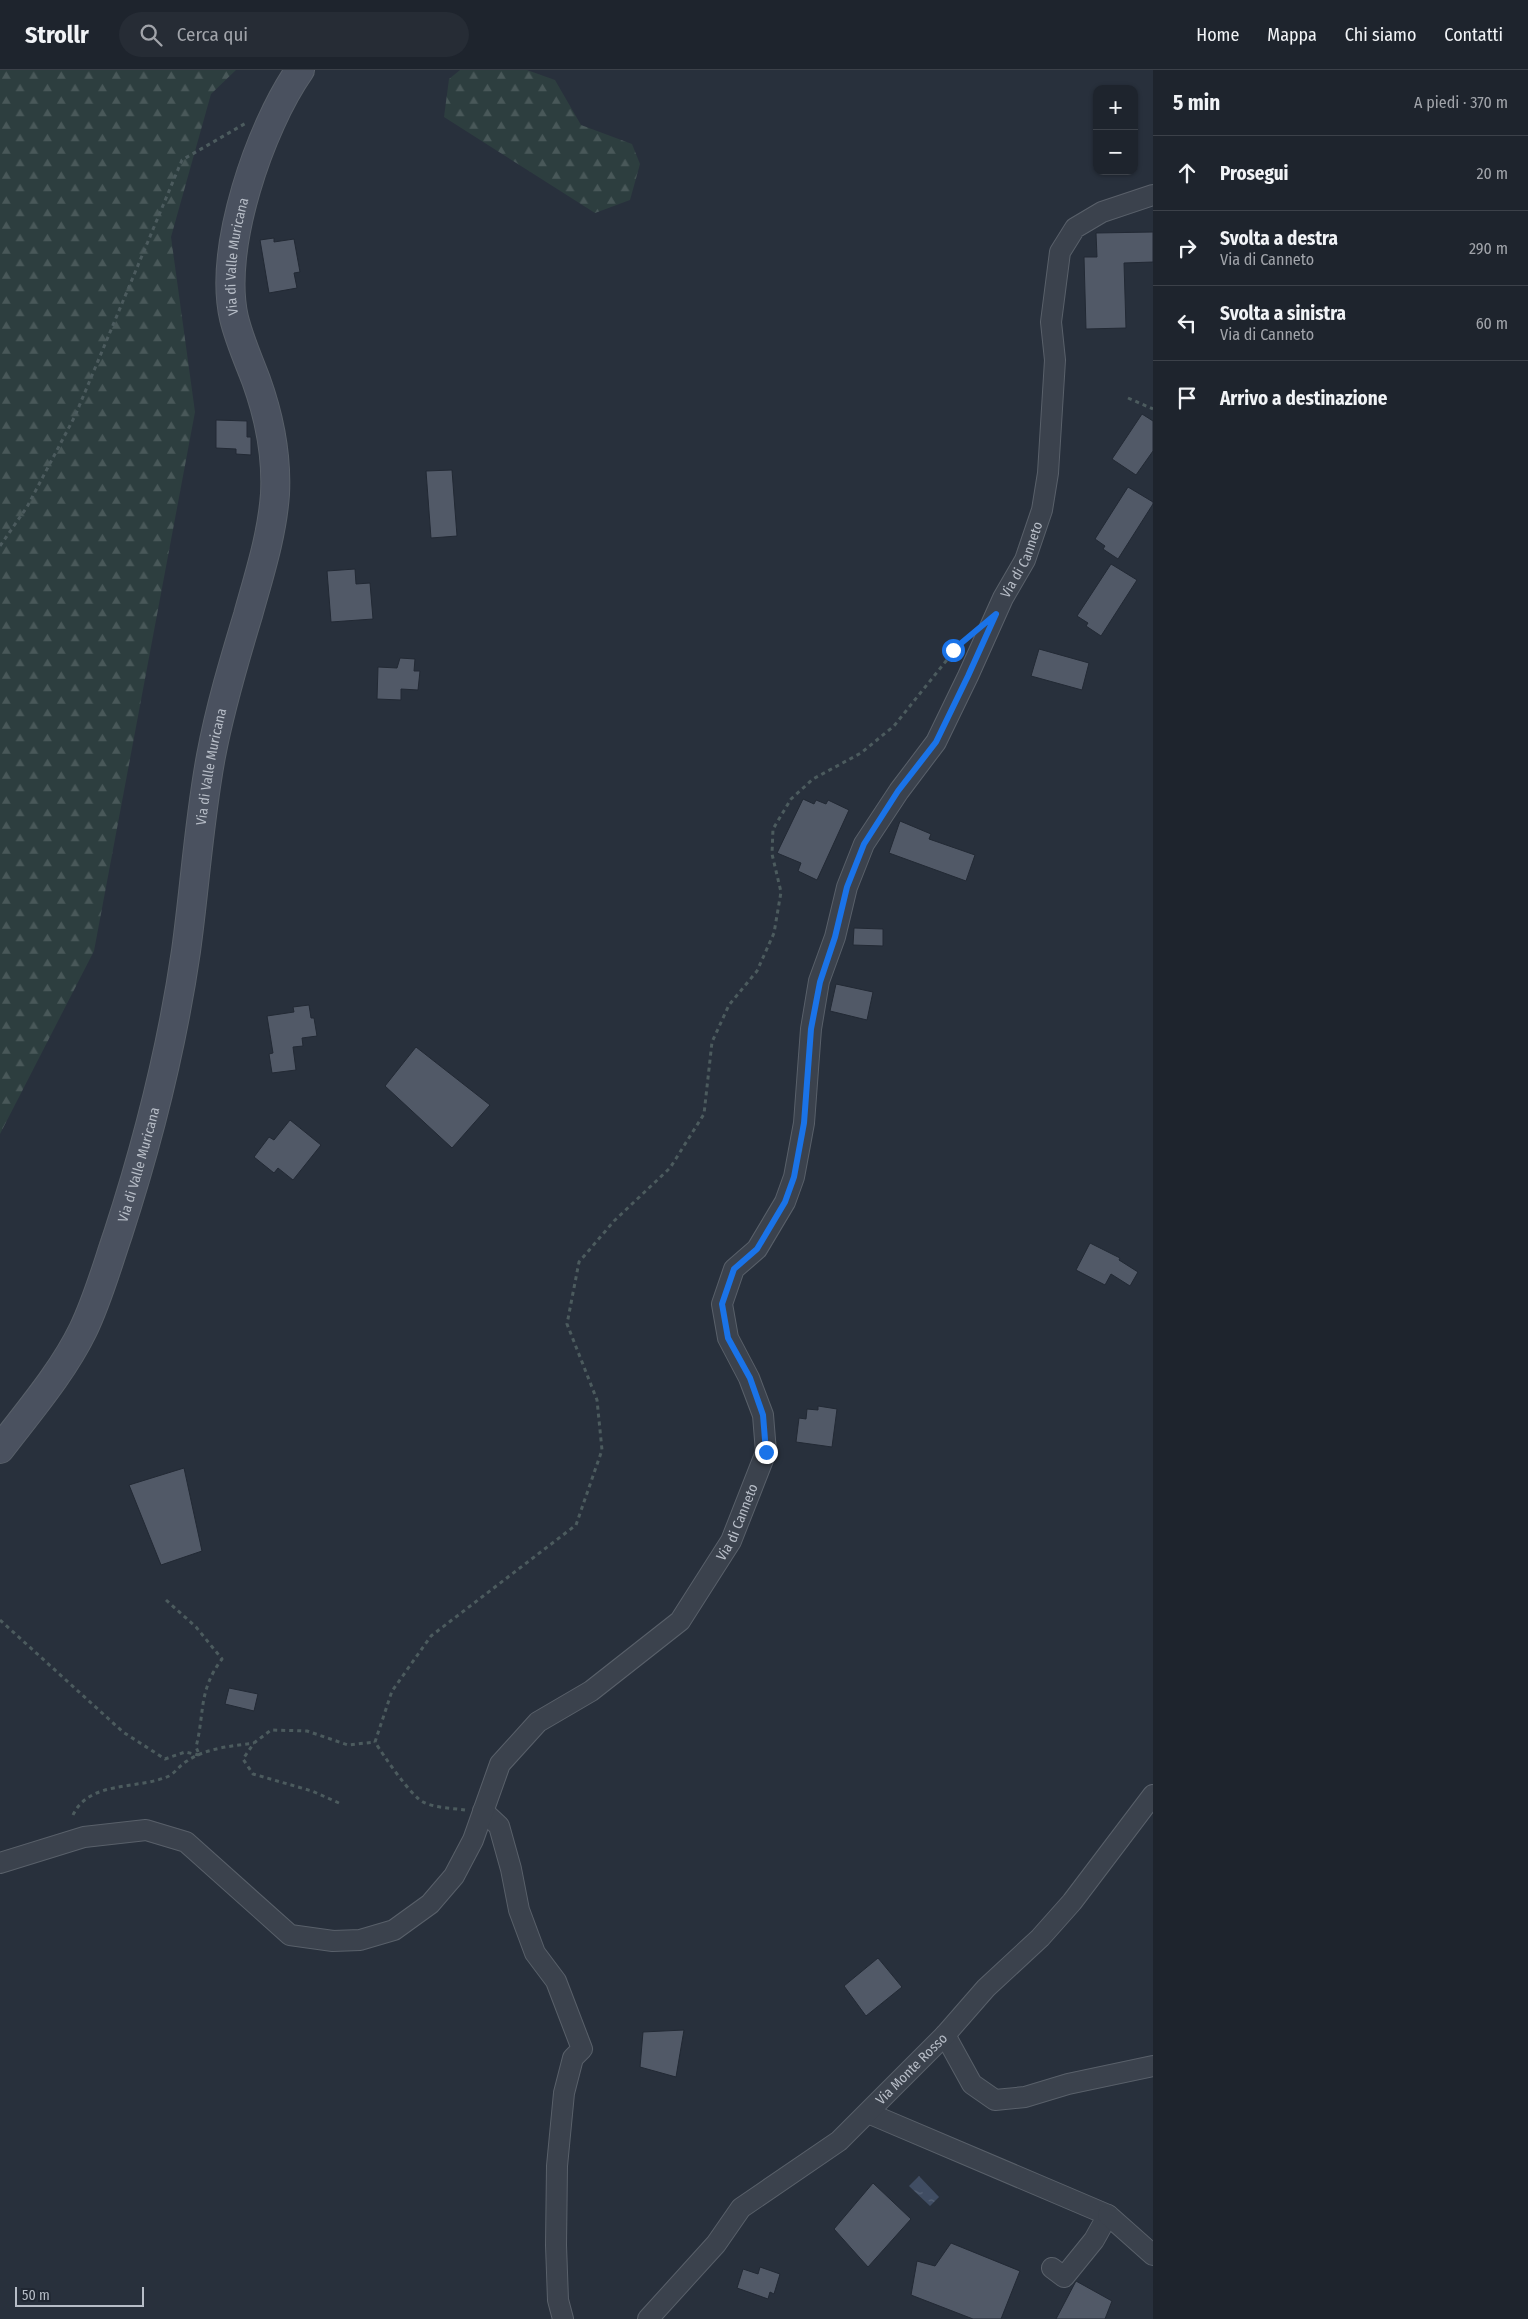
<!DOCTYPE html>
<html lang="it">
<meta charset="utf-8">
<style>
:root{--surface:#1e242d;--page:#262c35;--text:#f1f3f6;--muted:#a1a4aa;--line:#3c4149}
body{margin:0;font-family:"Fira Sans Condensed",sans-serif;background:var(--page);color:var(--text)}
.controls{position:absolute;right:15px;top:15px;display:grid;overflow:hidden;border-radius:10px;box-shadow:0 1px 4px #0004}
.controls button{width:45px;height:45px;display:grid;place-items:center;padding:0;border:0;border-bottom:1px solid var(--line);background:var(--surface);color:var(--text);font:25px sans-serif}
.scale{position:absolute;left:15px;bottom:12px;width:129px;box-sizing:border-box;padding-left:5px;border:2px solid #b7bdc7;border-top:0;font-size:14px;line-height:18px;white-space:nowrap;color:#b7bdc7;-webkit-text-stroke:4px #202732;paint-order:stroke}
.stop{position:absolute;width:15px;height:15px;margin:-11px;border:4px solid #1a73e8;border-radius:50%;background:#fff}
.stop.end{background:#1a73e8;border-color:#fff;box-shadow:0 1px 5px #0008}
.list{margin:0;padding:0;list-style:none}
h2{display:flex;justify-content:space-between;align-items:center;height:65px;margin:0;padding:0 20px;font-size:21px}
h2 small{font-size:16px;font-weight:400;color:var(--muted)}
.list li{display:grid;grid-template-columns:32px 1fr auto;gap:15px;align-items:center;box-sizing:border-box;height:75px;padding:0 20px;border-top:1px solid var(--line)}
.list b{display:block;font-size:19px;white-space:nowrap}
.list p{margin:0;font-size:16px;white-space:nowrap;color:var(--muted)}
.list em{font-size:16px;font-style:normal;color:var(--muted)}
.icon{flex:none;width:28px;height:28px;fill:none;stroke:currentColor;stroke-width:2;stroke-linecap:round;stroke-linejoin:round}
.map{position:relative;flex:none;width:1153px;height:2249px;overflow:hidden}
header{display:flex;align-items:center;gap:30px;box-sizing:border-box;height:70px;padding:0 25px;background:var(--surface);border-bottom:1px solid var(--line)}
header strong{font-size:24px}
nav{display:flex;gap:28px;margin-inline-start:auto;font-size:18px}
.search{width:350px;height:45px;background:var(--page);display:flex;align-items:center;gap:12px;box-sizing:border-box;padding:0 18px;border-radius:28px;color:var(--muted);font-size:19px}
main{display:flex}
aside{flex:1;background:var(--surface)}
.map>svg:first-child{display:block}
.forest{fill:url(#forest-firs)}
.water{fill:url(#water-ripples)}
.building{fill:#515967;stroke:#222934}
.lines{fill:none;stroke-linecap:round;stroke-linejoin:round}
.street-casing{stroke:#59606a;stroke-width:22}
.secondary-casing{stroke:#59606a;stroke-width:30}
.path{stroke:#4c5b5e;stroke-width:3;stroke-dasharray:4 4;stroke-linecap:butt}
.street{stroke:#3b424d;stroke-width:20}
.secondary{stroke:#4a515f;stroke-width:28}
.route{stroke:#1a73e8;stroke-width:6}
.labels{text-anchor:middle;stroke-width:4.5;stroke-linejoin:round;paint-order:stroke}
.street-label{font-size:14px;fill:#b7bdc7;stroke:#202732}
</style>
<header>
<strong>Strollr</strong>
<div class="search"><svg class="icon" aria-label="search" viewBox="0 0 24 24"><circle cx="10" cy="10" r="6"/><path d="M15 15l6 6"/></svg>Cerca qui</div>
<nav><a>Home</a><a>Mappa</a><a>Chi siamo</a><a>Contatti</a></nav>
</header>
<main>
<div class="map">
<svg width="1153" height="2249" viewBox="0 0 1153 2249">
<defs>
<pattern id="forest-firs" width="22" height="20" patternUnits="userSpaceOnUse" patternTransform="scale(1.25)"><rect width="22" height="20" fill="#2d3e3f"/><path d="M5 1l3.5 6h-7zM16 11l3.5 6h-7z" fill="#495859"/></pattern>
<pattern id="water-ripples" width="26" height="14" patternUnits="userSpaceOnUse" patternTransform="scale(1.25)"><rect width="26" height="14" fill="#404d63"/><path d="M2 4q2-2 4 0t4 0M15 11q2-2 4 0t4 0" fill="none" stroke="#596578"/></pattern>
</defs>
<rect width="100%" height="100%" fill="#28303c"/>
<g class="forest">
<path d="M0,0H236L211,24L171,167L195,342L94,881L0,1064Z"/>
<path d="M460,0H527L555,10L581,55L632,74L640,94L630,130L595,143L444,47L449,9Z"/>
</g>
<path class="water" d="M919,2106L939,2127L930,2136L909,2116Z"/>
<g class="building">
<path d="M1153,162V192L1124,193L1126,258L1086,259L1084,187H1097L1096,163Z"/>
<path d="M274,168V172L294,169L300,202L294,203L297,218L269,223L260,170Z"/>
<path d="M1142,344L1153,351V381L1136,405L1112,389Z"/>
<path d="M216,350L247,351V367H251V385L236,384V379L216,378Z"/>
<path d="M452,400L457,466L431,468L426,401Z"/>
<path d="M1128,417L1153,432V434L1118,489L1103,479L1105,476L1095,469Z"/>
<path d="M1111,494L1137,510L1101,566L1086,556L1088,553L1077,546Z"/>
<path d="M355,499L356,514L370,513L373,549L331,552L327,501Z"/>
<path d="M1039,579L1089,593L1082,620L1031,606Z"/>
<path d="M400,588L415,589L414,601H420L418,620L401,619V630L377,629L378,597L397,598Z"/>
<path d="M803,729L814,734L816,730L826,734L828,730L849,740L817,810L798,801L801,793L777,783Z"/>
<path d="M900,751L931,764L929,769L975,785L966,811L889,783Z"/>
<path d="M854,858L883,859V876L853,875Z"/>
<path d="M836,914L873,922L867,950L830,941Z"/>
<path d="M309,935L311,948H314L317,966L302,968L303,976L293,977L296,1000L272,1003L269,984L273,983L267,946L294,942L293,937Z"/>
<path d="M416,977L490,1035L452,1078L385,1016Z"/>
<path d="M290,1050L321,1075L293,1110L278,1098L274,1103L254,1087L269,1067L274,1070Z"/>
<path d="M1090,1173L1120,1188L1119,1190L1138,1202L1130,1216L1111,1204L1105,1215L1076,1200Z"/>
<path d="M818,1336L837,1339L832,1377L796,1372L799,1348L806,1349L807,1339L818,1340Z"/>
<path d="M184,1398L202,1481L161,1495L129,1415Z"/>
<path d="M229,1618L258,1624L254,1641L225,1634Z"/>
<path d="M878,1888L902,1917L866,1946L844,1916Z"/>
<path d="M684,1960L676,2007L640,1997L643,1962Z"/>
<path d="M873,2113L911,2149L868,2197L834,2159Z"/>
<path d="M951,2173L1020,2201L1001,2249H973L911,2225L917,2191L935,2196Z"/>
<path d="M760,2197L780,2204L774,2224L770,2222L768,2229L737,2218L743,2199L758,2204Z"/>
<path d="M1076,2211L1112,2231L1105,2249H1056Z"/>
</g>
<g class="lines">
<defs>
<g id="street">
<path d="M483,1741L499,1756L511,1799L519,1840L535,1883L556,1911L582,1979L573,1988L564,2023L557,2096L556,2175L558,2230L563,2249"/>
<path id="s1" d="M0,1793L84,1767L146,1760L186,1772L290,1865L333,1871L360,1870L394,1860L430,1834L454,1806L473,1770L500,1694L538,1652L591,1621L680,1551L731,1471L766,1382L763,1345L749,1308L728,1268L722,1234L734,1199L757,1179L785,1132L794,1107L804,1053L811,959L819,911L835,867L847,817L864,774L899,721L936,672L968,606L1003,528L1025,490L1042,440L1048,403L1055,290L1051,252L1060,182L1075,158L1102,142L1153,125"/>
<path d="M945,1965L972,2014L995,2030L1025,2027L1068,2014L1153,1996"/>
<path d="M868,2043L1108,2145L1094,2170L1064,2207L1052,2198"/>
<path d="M1108,2145L1153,2185"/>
<path id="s2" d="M648,2249L716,2174L741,2138L839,2071L945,1965L986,1918L1040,1868L1072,1832L1153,1725"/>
</g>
<g id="secondary">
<path id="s3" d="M0,1379C29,1341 62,1303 83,1260C98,1229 107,1196 118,1164C148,1072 172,977 186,881C195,816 199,750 211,686C220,638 234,591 248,545C259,505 272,466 275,424C277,385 269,346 256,310C248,289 239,269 234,248C218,179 260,57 300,0"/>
</g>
</defs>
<use href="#street" class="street-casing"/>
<use href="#secondary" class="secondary-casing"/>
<g class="path">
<path d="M1128,328L1153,339"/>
<path d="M0,476L27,437L75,346L182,90L246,53"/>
<path d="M166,1530L196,1557L222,1589C198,1621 205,1642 196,1677L199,1684"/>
<path d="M0,1550L123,1662L165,1689L185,1682L199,1685"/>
<path d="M339,1733L312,1721L253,1704L243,1689L254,1673L271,1660L307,1661L348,1675L375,1672"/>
<path d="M465,1740C451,1738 435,1738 423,1732C411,1726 383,1685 375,1672L392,1621L431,1566L576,1455L602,1380L597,1330L567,1254L579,1192L614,1151L670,1098L704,1044L712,972L729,935L757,901L774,863L781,822L772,784L773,759L791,729L813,709L861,683L894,656L962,571"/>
<path d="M73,1745C89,1710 138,1720 169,1706C176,1702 180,1695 187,1691C206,1678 232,1676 254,1673"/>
</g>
<use href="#street" class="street"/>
<use href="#secondary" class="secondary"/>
</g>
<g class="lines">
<path class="route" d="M766,1382L763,1345L750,1308L728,1268L722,1234L734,1199L757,1179L785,1132L794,1107L804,1053L811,959L820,912L835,867L847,817L864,774L898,721L936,672L968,606L996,544L953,580"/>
</g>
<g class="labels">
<g class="street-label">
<text dy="5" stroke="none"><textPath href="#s3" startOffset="1250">Via di Valle Muricana</textPath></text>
<text dy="5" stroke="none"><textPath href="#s1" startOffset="2036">Via di Canneto</textPath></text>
<text dy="5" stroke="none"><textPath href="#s3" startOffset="725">Via di Valle Muricana</textPath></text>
<text dy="5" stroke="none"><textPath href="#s3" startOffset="320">Via di Valle Muricana</textPath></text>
<text dy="5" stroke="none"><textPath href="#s1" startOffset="986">Via di Canneto</textPath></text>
<text dy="5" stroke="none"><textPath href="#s2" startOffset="366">Via Monte Rosso</textPath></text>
</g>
</g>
</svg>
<div class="controls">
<button>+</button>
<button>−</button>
</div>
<div class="scale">50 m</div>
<div class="stop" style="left:953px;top:580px"></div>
<div class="stop end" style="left:766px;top:1382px"></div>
</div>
<aside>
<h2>5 min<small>A piedi · 370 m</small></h2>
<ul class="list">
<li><svg class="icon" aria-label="ahead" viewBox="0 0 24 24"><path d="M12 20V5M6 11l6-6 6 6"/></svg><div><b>Prosegui</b></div><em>20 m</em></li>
<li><svg class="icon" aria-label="right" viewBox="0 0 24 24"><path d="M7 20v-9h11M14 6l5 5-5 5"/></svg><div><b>Svolta a destra</b><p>Via di Canneto</p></div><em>290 m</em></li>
<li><svg class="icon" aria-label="left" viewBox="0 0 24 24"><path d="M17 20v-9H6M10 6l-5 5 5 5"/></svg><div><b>Svolta a sinistra</b><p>Via di Canneto</p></div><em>60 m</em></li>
<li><svg class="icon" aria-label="arrive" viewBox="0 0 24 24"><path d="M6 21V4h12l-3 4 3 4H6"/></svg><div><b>Arrivo a destinazione</b></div></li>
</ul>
</aside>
</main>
